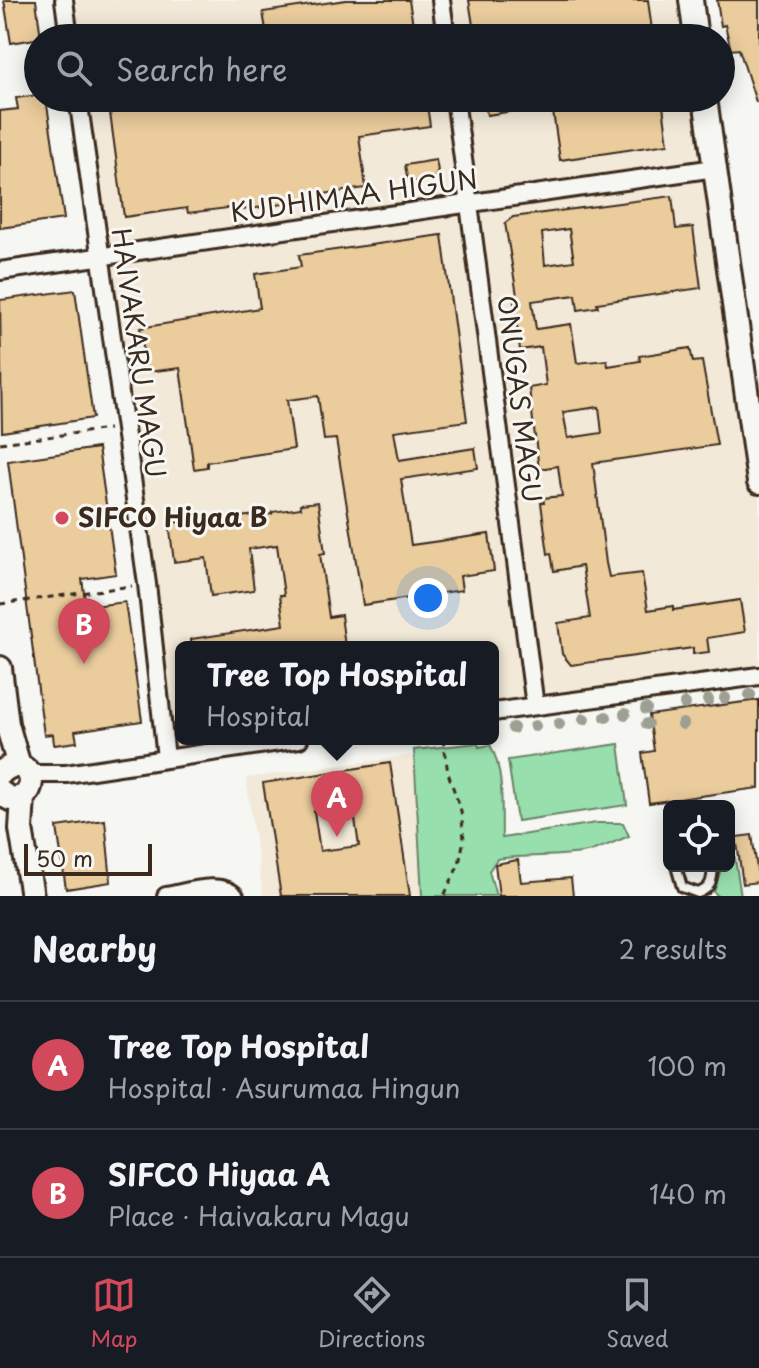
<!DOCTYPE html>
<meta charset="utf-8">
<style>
:root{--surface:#171b24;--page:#20242c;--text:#f1f3f6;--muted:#9ea1a6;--line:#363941;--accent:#d1495b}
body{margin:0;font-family:"Playpen Sans",sans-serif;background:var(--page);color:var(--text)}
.controls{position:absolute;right:24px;bottom:24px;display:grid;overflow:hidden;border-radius:12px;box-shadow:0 4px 20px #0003}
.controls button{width:72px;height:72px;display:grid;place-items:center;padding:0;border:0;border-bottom:2px solid var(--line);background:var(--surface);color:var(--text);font:40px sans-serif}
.scale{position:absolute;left:24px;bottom:20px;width:128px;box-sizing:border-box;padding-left:8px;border:4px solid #3b2a1e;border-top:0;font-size:22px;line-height:28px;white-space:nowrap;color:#3b2a1e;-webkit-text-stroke:6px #f6f6f2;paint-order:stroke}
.you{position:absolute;left:428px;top:598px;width:28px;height:28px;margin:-20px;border:6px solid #fff;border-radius:50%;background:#1a73e8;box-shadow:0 0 0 12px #1a73e833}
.badge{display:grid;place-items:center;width:52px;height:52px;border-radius:50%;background:var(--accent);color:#fff;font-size:26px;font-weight:700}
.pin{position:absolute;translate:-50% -66px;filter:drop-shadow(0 2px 4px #0008)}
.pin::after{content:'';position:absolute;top:42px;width:28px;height:24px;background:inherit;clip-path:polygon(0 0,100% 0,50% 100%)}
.popup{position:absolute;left:175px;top:641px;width:324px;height:104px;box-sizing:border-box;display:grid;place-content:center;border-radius:12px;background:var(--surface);filter:drop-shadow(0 2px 6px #0005);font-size:26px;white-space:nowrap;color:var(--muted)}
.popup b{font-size:30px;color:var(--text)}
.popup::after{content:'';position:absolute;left:50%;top:100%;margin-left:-16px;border:16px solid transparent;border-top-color:var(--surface)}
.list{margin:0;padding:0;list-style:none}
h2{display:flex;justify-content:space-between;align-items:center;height:104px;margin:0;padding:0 32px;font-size:34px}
h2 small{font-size:26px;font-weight:400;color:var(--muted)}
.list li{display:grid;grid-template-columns:52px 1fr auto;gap:24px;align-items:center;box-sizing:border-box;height:128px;padding:0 32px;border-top:2px solid var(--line)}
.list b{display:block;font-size:30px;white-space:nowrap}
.list p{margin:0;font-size:26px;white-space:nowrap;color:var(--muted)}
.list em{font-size:26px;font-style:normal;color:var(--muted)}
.icon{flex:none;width:44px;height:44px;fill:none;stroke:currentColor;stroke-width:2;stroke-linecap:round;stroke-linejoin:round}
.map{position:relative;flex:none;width:759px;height:896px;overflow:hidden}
.search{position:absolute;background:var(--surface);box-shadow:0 4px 20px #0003;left:24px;right:24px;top:24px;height:88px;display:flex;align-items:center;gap:20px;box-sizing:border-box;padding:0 28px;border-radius:44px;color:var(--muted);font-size:30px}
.sheet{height:360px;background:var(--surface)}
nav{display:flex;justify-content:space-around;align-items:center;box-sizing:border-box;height:112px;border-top:2px solid var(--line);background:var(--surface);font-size:22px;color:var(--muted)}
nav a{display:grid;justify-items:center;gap:4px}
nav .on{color:var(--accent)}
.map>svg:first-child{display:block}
.built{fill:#f2e9d8}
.green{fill:#98dfae;stroke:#6a8466;stroke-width:2}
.building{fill:#eacc9d;stroke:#3b2a1e;stroke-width:2;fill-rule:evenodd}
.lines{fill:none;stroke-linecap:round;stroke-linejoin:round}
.lane-casing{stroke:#3b2a1e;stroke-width:14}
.street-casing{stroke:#3b2a1e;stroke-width:22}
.secondary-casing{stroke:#3b2a1e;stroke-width:28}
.path{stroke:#3b2a1e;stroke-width:3;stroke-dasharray:6 6;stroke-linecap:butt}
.lane{stroke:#f6f6f2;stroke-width:8}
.street{stroke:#f6f6f2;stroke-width:16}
.secondary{stroke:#f6f6f2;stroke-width:22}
.tree{fill:#9c9f91}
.poi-dot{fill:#d1495b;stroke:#f6f6f2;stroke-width:3}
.labels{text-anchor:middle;stroke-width:6;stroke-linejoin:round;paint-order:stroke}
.street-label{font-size:26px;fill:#3b2a1e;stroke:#f6f6f2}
.poi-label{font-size:26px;font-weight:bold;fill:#3b2a1e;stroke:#f6f6f2;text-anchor:start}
</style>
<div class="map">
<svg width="759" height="896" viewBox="0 0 759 896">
<rect width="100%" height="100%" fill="#f6f6f2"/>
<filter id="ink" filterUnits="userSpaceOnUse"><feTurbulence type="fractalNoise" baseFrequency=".0125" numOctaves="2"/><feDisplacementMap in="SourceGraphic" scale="16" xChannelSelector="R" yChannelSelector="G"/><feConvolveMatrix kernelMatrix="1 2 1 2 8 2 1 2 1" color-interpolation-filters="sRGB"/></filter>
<g filter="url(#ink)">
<g class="built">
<path d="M64,0H691L696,38H69Z"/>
<path d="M78,98H705L759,487V677L493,712V647H181V739H299L166,758Z"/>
<path d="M414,755L422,896H263L246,778Z"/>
</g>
<g class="green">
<path d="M478,743L479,747L490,745C505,771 501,808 502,838L596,823H623L629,836C616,841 601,849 587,852C557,858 527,854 497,859L489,871L496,896H422L414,750Z"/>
<path d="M619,744L627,805L517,821L508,760Z"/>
<path d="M729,821L741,896H718L714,892L720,872L718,866H729Z"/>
</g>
<g class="building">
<path d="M4,0H36L41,38L11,43Z"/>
<path d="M346,0H409L415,38H365L364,25L301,34V31L267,36L263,12Z"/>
<path d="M469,0H648L653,38H475Z"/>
<path d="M717,0H759V101L756,102L739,49L731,50L725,25L721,26Z"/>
<path d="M38,95V98H46L64,219L0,228V111L18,109L16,98Z"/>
<path d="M108,98H426L430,126L359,136L366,188L323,194V198L236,211L235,207L188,213L187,208L124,217Z"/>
<path d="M484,98H545L546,106L487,115Z"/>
<path d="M551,98H662L668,144L560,160Z"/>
<path d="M436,160L438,171L434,179L408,183L405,165Z"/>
<path d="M672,196L676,229L693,227L701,288L597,303L598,307L578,310L576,295L532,301L536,329L571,324L577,363L607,360L608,366L640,361L639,356L690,348L693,362L702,361L717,445L593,463L606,563L609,577L642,573L648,610L673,606V610L740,600L745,632L707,638L709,652L693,654V648L571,665L562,654L558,623L590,618L582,566L554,571L551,553L548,554L541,503H544L543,498L562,496L558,466L539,469L529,388L546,385L541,347L520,350L514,302L518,301L505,223L513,217ZM569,229L574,261L545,265L542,233ZM599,407L602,433L568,438L563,412Z"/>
<path d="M442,235L467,421L394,431L399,460L475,448L478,468L401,479L411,545L489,534L494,571L460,576L462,590L363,605L336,439L324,440L318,396L287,400L294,449L207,462V467L194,469L180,368L147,372L140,328L260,308L255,274L301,267L299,255Z"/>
<path d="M75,290L93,418L2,432L0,300Z"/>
<path d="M98,448L116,574L82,579L86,607L125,602L142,721L75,731L77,742L54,745L53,734L44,735L8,461Z"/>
<path d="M318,502L325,553L320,554L329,617L341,615L345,647H191V639L284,625L280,595H284L277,545L249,549L254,590L211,596L206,558L174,562L169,523L272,514V512L301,508L300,504Z"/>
<path d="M759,700V788L649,803L642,753L654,751L649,715Z"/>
<path d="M390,763L410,896H281L263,783ZM353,806L359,846L320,851L314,811Z"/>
<path d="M105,820L111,882L66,889L57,827Z"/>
<path d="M752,835L759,882L743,884L736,837Z"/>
<path d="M518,860L521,882L571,878L573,896H499L495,864Z"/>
</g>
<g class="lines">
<defs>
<path id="lane" d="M676,866L682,887L698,893C712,888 712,880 713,866"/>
<g id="street">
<path d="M64,0L69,38"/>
<path d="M441,0L446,38"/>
<path d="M78,98L147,584L166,758"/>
<path d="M455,98L535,706"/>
<path d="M0,271L715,168"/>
<path d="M493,712L759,676"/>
<path d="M30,774H66L299,739"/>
<path d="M166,896C185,893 221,880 235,896"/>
</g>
<g id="secondary">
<path d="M691,0L696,38"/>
<path d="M705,98L759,482"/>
<path d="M0,668L7,724L19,766"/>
<path d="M0,774C19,753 44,778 23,797L10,799L0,792"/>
<path d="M23,797L21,829L32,896"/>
</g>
</defs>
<use href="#lane" class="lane-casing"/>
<use href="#street" class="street-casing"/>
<use href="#secondary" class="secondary-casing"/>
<g class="path">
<path d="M0,443L109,429"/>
<path d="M0,604L132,586"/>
<path d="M443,739L448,773L461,811L464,839L459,864L444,896"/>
</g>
<use href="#lane" class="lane"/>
<use href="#street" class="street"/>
<use href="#secondary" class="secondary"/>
</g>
<g class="tree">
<circle cx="750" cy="695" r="6"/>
<circle cx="725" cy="698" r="6"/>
<circle cx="708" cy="700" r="6"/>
<circle cx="685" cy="704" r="6"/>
<circle cx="646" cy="709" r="6"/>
<circle cx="625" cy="714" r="6"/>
<circle cx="606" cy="717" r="6"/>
<circle cx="584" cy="719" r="6"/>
<circle cx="559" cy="724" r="6"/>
<circle cx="647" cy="724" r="6"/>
<circle cx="683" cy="724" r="6"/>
<circle cx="535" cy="726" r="6"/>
<circle cx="513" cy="728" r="6"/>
</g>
</g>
<circle class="poi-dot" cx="62" cy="518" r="8"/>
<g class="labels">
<g class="street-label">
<text transform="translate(354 196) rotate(-8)" y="9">KUDHIMAA HIGUN</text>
<text transform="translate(138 353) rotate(82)" y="9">HAIVAKARU MAGU</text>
<text transform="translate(519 399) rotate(83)" y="9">ONUGAS MAGU</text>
</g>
<g class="poi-label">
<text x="78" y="527">SIFCO Hiyaa B</text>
</g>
</g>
</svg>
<div class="controls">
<button><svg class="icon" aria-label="locate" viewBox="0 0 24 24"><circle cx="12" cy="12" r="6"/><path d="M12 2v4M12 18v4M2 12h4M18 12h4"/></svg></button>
</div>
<div class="scale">50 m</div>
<div class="you"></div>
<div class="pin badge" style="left:337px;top:837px">A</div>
<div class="popup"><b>Tree Top Hospital</b>Hospital</div>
<div class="pin badge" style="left:84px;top:664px">B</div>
<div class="search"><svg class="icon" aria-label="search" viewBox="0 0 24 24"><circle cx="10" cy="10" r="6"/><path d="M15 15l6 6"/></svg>Search here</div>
</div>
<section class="sheet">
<h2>Nearby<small>2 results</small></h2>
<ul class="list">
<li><span class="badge">A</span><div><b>Tree Top Hospital</b><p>Hospital · Asurumaa Hingun</p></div><em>100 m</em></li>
<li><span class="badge">B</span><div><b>SIFCO Hiyaa A</b><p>Place · Haivakaru Magu</p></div><em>140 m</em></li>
</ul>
</section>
<nav>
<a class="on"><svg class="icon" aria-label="map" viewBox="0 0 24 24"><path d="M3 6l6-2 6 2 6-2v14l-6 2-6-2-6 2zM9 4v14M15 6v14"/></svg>Map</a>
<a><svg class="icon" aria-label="directions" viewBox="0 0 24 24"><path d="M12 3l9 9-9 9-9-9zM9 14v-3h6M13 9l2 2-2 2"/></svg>Directions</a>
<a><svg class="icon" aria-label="saved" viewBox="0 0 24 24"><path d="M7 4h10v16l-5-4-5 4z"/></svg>Saved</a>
</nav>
